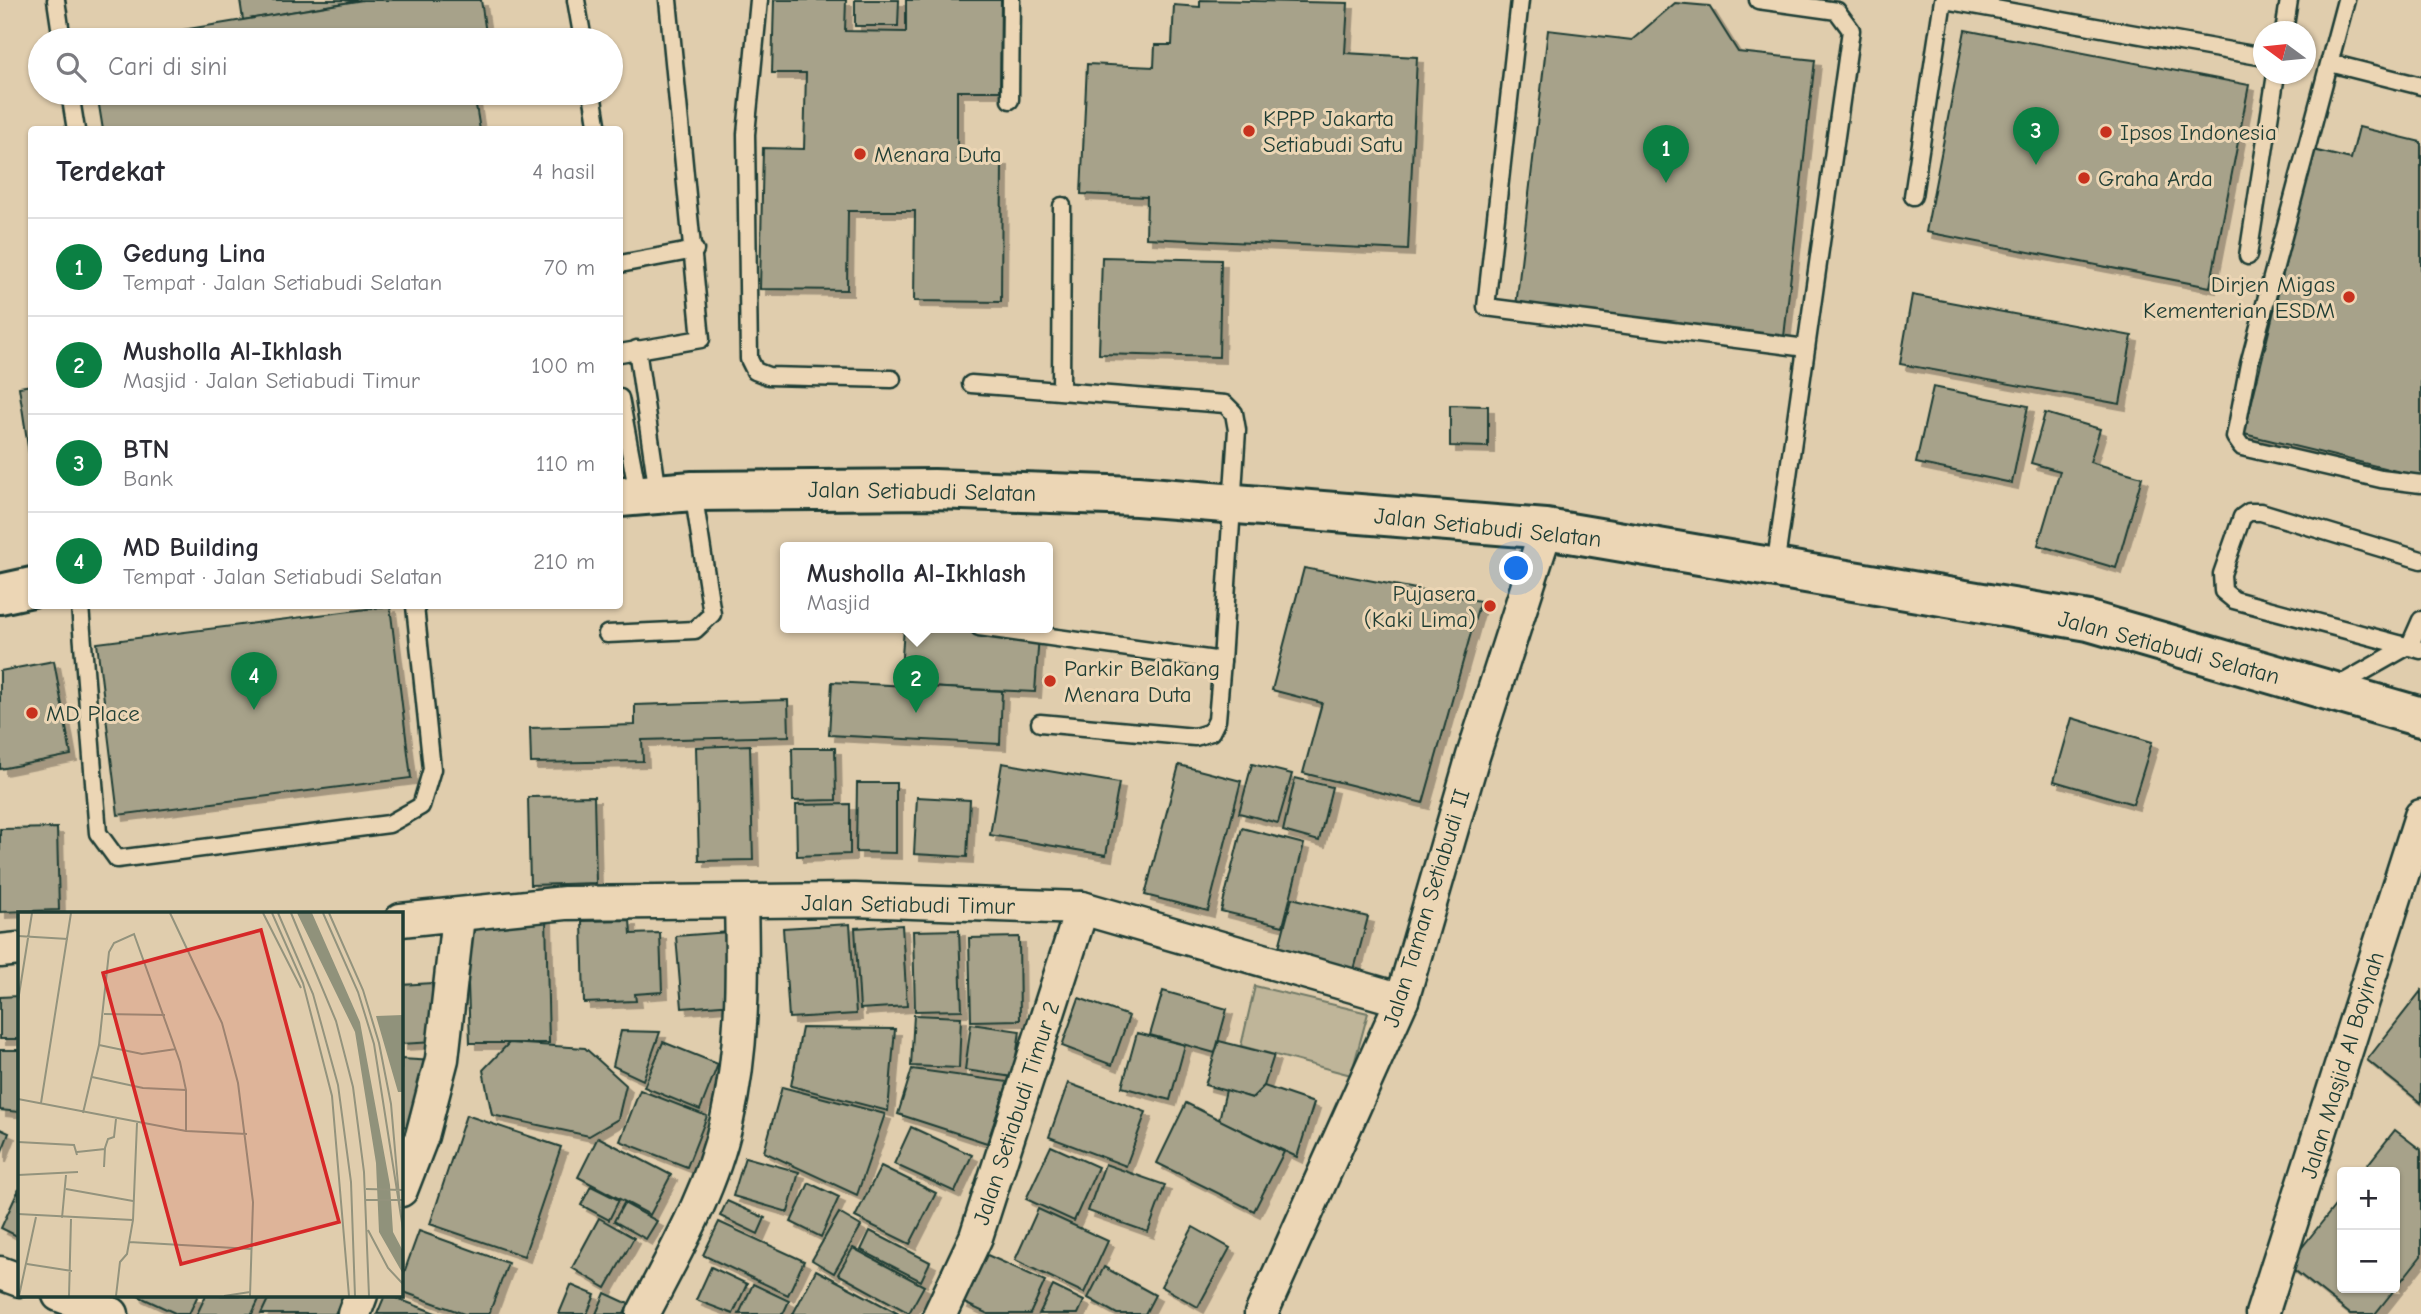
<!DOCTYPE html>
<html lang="id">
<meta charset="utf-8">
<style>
:root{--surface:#fff;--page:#f2f2f3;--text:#2b2b33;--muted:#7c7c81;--line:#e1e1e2;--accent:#0b8043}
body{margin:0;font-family:"Comic Neue",sans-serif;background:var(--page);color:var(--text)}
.controls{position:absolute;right:21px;bottom:21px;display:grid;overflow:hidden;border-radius:7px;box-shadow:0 2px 5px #0004}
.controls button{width:63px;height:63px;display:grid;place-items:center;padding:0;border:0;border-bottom:2px solid var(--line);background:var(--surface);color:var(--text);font:35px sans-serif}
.compass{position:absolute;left:2253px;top:21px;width:63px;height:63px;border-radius:50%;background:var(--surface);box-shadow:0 2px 5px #0004;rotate:285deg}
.you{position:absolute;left:1517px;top:569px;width:24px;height:24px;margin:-18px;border:5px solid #fff;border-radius:50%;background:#1a73e8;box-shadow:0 0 0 10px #1a73e833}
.badge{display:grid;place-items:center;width:46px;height:46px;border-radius:50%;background:var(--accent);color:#fff;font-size:23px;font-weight:700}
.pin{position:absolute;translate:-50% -58px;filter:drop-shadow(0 2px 4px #0008)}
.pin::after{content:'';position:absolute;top:37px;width:24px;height:21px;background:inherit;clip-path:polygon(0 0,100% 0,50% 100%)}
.popup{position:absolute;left:780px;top:542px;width:273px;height:91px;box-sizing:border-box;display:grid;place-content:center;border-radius:7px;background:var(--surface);filter:drop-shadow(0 2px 5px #0005);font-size:23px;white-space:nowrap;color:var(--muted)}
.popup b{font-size:26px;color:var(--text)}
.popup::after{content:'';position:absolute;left:50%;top:100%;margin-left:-14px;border:14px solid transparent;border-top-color:var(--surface)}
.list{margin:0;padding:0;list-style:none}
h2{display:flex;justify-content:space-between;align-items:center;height:91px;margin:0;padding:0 28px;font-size:30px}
h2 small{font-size:23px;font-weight:400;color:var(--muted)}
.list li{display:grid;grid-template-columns:46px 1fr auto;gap:21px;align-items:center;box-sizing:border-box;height:98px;padding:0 28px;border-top:2px solid var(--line)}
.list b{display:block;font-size:26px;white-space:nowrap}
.list p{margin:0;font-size:23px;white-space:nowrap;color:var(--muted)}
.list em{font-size:23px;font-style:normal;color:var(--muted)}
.icon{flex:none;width:38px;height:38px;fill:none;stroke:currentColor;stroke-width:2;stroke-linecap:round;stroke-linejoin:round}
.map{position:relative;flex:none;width:2421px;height:1314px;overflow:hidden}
.search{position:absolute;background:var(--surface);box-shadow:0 2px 5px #0004;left:28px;top:28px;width:595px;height:77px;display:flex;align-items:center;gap:18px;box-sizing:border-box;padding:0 24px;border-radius:38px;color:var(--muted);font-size:26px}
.panel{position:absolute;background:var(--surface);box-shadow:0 2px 5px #0004;left:28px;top:126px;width:595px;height:483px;border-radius:7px}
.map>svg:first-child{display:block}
.green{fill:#bfb599;stroke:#6f7966;stroke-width:2}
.building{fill:#a7a28a;stroke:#1f3d34;stroke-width:2;filter:url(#shadow)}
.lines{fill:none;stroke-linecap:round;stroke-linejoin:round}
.service-casing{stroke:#1f3d34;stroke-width:21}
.minor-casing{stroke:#1f3d34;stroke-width:37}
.tertiary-casing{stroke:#1f3d34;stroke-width:44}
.service{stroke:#ecd6b5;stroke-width:16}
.minor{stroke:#ecd6b5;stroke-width:32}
.tertiary{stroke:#ecd6b5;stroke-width:38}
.poi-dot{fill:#c8321e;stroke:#ecd6b5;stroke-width:2.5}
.labels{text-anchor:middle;stroke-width:6;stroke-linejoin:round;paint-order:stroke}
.poi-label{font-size:23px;fill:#1f3d34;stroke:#ecd6b5;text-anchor:start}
.street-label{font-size:23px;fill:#1f3d34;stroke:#ecd6b5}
.inset-road{fill:none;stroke:#93937d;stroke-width:2}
.view{fill:#d62828;fill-opacity:0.15;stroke:#d62828;stroke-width:3.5}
.inset-edge{fill:none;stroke:#1f3d34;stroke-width:3.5}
</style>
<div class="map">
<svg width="2421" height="1314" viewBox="0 0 2421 1314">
<defs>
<filter id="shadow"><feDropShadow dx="6" dy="6" stdDeviation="0" flood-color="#0004"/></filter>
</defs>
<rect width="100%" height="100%" fill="#e0cdad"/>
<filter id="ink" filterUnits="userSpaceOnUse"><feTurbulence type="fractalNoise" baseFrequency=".0143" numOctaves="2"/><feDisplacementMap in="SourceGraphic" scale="14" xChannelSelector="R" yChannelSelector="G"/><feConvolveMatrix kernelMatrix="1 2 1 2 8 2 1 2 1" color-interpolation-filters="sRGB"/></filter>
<g filter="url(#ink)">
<path class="green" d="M1255,986L1368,1013L1351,1075L1241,1046Z"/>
<g class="building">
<path d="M240,0H363L243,20Z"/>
<path d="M363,0H481L487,40H122Z"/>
<path d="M774,0H846L845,31L906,32V0H1001L1000,91H957V159L1002,160L1001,302L914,301L915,211H848L847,290L760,289L763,148L804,149L806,73H772Z"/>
<path d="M855,0H899L898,26H855Z"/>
<path d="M1200,0L1348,3L1345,53L1417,57L1408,250L1146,238L1147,197L1081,194L1087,64L1154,67L1155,45H1172L1174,5L1200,7Z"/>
<path d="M1675,3L1709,6L1738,52L1815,60L1784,337L1516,306L1548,30L1632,40Z"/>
<path d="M1965,30L2249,85L2210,287L1926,232Z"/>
<path d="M97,93H474L480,130H103Z"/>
<path d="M2359,127L2421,142V477L2244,434L2313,150L2351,159Z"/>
<path d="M1102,257L1221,260L1219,357L1099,354Z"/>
<path d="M1912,295L2132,336L2120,404L1900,364Z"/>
<path d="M32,385V460H30L19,387Z"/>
<path d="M1933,387L2028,406L2012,483L1916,463Z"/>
<path d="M1450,405L1488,406V447L1450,446Z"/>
<path d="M2045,413L2100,429L2090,462L2142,477L2116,568L2038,545L2060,471L2031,463Z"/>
<path d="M1304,568L1480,601L1423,803L1303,773L1322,703L1272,690Z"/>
<path d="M390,606L411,778L118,815L97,643Z"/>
<path d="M904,627L1039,634L1035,692L900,686Z"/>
<path d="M54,661L71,755L0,769V671Z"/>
<path d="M832,682L1002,691L1000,744L829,735Z"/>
<path d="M788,700L789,736L642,740L643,761L531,763L530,728L635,725V705Z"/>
<path d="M2072,718L2152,742L2133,804L2054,781Z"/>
<path d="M750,745L753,860L699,861L696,747Z"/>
<path d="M792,748H835L836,800L793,801Z"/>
<path d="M1002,763L1119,783L1106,855L990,835Z"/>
<path d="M1252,764L1292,774L1278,823L1239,813Z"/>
<path d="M1179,765L1241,781L1208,911L1145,895Z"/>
<path d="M1295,778L1332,787L1319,841L1283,831Z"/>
<path d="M857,783H896V853L856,852Z"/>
<path d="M594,796L596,883L530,885L528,797Z"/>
<path d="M917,797L970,800L967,857L914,854Z"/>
<path d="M850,804V854L797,856L796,805Z"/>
<path d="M57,828L59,910L0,912V829Z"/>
<path d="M1242,828L1304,844L1283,926L1221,911Z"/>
<path d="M1292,898L1368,917L1354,970L1278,951Z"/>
<path d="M546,916L549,1043H470L466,924Z"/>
<path d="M630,920L631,934L660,933L662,992L635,994L636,1001L584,1003L582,921Z"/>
<path d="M850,924L856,1014L789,1018L783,928Z"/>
<path d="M902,925L907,1006L860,1009L855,928Z"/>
<path d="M959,930L962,1010L915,1011L913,931Z"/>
<path d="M729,932L734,1004L682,1008L676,936Z"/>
<path d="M1019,937L1020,1020L971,1021L969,938Z"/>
<path d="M432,983L435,1042L401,1044V985Z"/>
<path d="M1163,991L1227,1009L1215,1053L1150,1035Z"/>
<path d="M2421,991V1103L2367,1060Z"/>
<path d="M19,996V1039H0V997Z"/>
<path d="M1079,998L1129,1016L1112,1065L1062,1046Z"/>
<path d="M914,1015L961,1017L959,1068L911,1066Z"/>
<path d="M971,1024L1020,1031L1013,1077L965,1070Z"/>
<path d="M802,1028L895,1029L888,1111L791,1086Z"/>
<path d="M621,1031L660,1032L643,1080L613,1066Z"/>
<path d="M1137,1033L1185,1045L1170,1100L1122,1087Z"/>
<path d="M1219,1041L1274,1055L1264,1086L1252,1098L1205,1085Z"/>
<path d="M663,1042L718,1064L700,1110L644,1087Z"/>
<path d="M509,1043L585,1048L626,1085L618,1119L589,1136L492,1115L483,1070Z"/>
<path d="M0,1050H19V1112L0,1110Z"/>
<path d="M401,1059L434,1061L417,1131L401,1125Z"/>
<path d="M912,1069L1008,1082L987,1143L898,1114Z"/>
<path d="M1068,1083L1146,1112L1126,1166L1049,1137Z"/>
<path d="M1264,1086L1314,1103L1297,1157L1219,1120L1226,1090L1252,1098Z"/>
<path d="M782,1087L885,1114L857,1195L764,1152Z"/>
<path d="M640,1090L707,1116L687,1167L620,1141Z"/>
<path d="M1186,1103L1284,1152L1254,1211L1157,1163Z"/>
<path d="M466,1115L561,1147L524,1256L430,1224Z"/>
<path d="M911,1127L972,1155L955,1192L894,1164Z"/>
<path d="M0,1129L9,1133L0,1156Z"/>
<path d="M2395,1130L2421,1150V1256L2375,1314H2350L2288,1265L2342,1197V1288H2395V1172H2362Z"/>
<path d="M598,1137L671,1175L650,1215L578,1177Z"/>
<path d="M1051,1146L1098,1167L1074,1221L1026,1199Z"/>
<path d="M745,1157L799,1172L788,1212L733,1196Z"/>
<path d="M1105,1164L1165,1185L1148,1232L1088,1211Z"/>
<path d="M881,1166L936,1193L910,1244L855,1217Z"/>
<path d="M809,1183L839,1197L821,1237L791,1222Z"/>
<path d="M591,1186L619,1200L609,1220L581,1205Z"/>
<path d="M19,1189V1237L1,1228Z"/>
<path d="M727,1201L765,1218L758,1234L720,1216Z"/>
<path d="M624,1203L657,1221L646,1239L614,1221Z"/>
<path d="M1038,1209L1108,1241L1084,1293L1015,1260Z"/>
<path d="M839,1213L861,1226L834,1273L812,1260Z"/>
<path d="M599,1218L634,1238L606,1288L572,1268Z"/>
<path d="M719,1222L804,1261L788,1295L703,1255Z"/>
<path d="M1193,1227L1230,1248L1198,1307L1161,1286Z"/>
<path d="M419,1231L508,1263L489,1314H464L401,1291V1281Z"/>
<path d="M870,1231L930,1262L921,1281L861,1250Z"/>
<path d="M853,1248L924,1286L909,1313L838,1274Z"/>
<path d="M985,1254L1045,1281L1030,1314H988L962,1302Z"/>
<path d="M711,1267L747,1284L733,1314L696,1300Z"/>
<path d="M1104,1267L1155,1295L1145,1314H1117L1088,1298Z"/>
<path d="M816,1270L899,1314H793Z"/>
<path d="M753,1284L789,1301L783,1314H739Z"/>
<path d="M571,1285L595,1295L587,1314H559Z"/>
<path d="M1053,1286L1084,1301L1078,1314H1039Z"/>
<path d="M605,1293L629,1304L624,1314H596Z"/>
<path d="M136,1295H198L189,1314H177Z"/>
<path d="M206,1295H261L252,1314H197Z"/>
<path d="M270,1295H344L335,1314H261Z"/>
<path d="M385,1295H388L438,1314H377Z"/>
</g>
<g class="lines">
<defs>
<g id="service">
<path d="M56,0L62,40"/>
<path d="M576,0L583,40"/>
<path d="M759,0L746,134L749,359L755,371L768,376L892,379"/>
<path d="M1520,0L1486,307L1806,348"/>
<path d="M1758,0L1837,11L1851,30L1775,568"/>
<path d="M1945,0L2264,57"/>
<path d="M2346,0L2249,364L2235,437L2242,447L2381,479L2421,484"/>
<path d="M2284,32L2289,0"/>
<path d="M2330,63L2421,86"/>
<path d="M70,93L76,130"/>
<path d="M592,93L598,130"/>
<path d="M1010,100L1011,0"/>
<path d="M1913,196L1943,0"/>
<path d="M2248,256L2276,74"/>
<path d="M620,264L695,250"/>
<path d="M637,349L658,493"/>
<path d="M620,353L701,339L668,0"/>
<path d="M971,384L1225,404L1234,413L1237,430L1222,661L979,627"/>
<path d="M1061,390L1062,206"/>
<path d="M620,398L638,494"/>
<path d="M2421,560L2261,512H2249L2242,517L2222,574L2223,591L2234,600L2421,650"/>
<path d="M80,606L98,833L117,859L389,824L421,806L432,769L415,606"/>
<path d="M607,634L695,630L712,614L693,491"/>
<path d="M2336,687L2410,645L2421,620"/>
<path d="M1040,723L1195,737L1211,732L1217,720L1222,661"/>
</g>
<g id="minor">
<path d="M401,920L565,903L855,900L1082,908L1402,1000"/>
<path d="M0,951L19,949"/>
<path d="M401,1190L422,1136L442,1059L458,916"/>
<path d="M0,1273L19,1280"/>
<path d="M59,1295L112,1314"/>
<path d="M354,1314L361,1295"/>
<path d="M643,1314C674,1254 711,1191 726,1124C743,1051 743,977 741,902"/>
<path d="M940,1314L976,1237L1082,908"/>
<path d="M1261,1314L1402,1000L1473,756L1546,529"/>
<path d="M2262,1314L2421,816"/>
</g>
<g id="tertiary">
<path d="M620,497L693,491L934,489L1137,496L1546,529L2089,621L2421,717"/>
<path d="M0,594L32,587"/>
</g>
</defs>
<use href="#service" class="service-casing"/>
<use href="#minor" class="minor-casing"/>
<use href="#tertiary" class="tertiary-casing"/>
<use href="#service" class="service"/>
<use href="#minor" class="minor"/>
<use href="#tertiary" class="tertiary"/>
</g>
</g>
<g class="poi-dot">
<circle cx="1249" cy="131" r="7"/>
<circle cx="2106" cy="132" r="7"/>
<circle cx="860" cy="154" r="7"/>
<circle cx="2084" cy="178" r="7"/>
<circle cx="2349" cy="297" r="7"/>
<circle cx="1490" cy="606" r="7"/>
<circle cx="1050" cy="681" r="7"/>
<circle cx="32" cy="713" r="7"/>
</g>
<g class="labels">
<g class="poi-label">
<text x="1263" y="126">KPPP Jakarta<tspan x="1263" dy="26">Setiabudi Satu</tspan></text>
<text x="2120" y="140">Ipsos Indonesia</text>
<text x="874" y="162">Menara Duta</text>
<text x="2098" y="186">Graha Arda</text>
<text x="2335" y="292" text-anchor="end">Dirjen Migas<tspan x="2335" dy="26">Kementerian ESDM</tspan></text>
<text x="1476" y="601" text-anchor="end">Pujasera<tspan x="1476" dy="26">(Kaki Lima)</tspan></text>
<text x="1064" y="676">Parkir Belakang<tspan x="1064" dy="26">Menara Duta</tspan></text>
<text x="46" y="721">MD Place</text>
</g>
<g class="street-label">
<text transform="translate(922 491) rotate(1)" y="8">Jalan Setiabudi Selatan</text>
<text transform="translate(1488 527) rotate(6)" y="8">Jalan Setiabudi Selatan</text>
<text transform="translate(2169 647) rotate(15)" y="8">Jalan Setiabudi Selatan</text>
<text transform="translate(908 904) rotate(1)" y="8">Jalan Setiabudi Timur</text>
<text transform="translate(1426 908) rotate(-73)" y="8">Jalan Taman Setiabudi II</text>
<text transform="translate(2342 1065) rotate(-73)" y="8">Jalan Masjid Al Bayinah</text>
<text transform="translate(1016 1113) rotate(-72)" y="8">Jalan Setiabudi Timur 2</text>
</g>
</g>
<g transform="translate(18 912)">
<rect width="385" height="385" fill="#e0cdad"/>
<path d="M279,1H294L342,110L372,273L375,320L385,339V362L361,320L358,251L337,120ZM385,103V180H380L358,104Z" fill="#90927b"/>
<path class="inset-road" d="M152,1L204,111L220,171L235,290L232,384M245,1L283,76M254,1L285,71L314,184L331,384M260,1L295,82L320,173L333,270L337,384M273,1L318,109L335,175L346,260L351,384M305,1L340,80L356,132L385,317M311,1L345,78L361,131L373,192L382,296M0,24L50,27M0,89L14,1M86,102L147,103M81,133L124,142L158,137M74,165L125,176L168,178M0,187L168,219L229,222M23,191L53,1M65,201L81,133L91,40L96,31L116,22L162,150L168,178V219M0,230L56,233L59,243M59,240L87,237M86,255L87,236L90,227L96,225L98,207M0,263L60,260M48,277L115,289M348,277L385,278M348,288H385M0,302L115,308M44,306L48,263M350,318L370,356L385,372M111,330L234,337M9,352L54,359M1,384L18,305M51,384L53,307M98,384L102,350L109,342L115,308L119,211M206,384L232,380"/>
<path class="view" d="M243,18L321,310L163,352L85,61Z"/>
<rect width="385" height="385" class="inset-edge"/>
</g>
</svg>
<div class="controls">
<button>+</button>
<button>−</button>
</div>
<svg class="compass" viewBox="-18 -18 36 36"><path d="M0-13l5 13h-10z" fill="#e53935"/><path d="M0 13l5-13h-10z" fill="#7c7c81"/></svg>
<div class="you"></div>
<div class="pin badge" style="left:1666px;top:183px">1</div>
<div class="pin badge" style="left:916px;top:713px">2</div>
<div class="popup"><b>Musholla Al-Ikhlash</b>Masjid</div>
<div class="pin badge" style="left:2036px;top:165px">3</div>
<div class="pin badge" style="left:254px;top:710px">4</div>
<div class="search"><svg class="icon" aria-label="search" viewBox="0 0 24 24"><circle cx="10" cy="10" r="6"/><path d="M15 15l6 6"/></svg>Cari di sini</div>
<section class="panel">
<h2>Terdekat<small>4 hasil</small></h2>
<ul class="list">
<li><span class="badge">1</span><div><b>Gedung Lina</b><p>Tempat · Jalan Setiabudi Selatan</p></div><em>70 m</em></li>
<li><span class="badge">2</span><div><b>Musholla Al-Ikhlash</b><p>Masjid · Jalan Setiabudi Timur</p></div><em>100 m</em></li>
<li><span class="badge">3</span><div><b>BTN</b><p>Bank</p></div><em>110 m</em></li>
<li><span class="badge">4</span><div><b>MD Building</b><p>Tempat · Jalan Setiabudi Selatan</p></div><em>210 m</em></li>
</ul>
</section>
</div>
